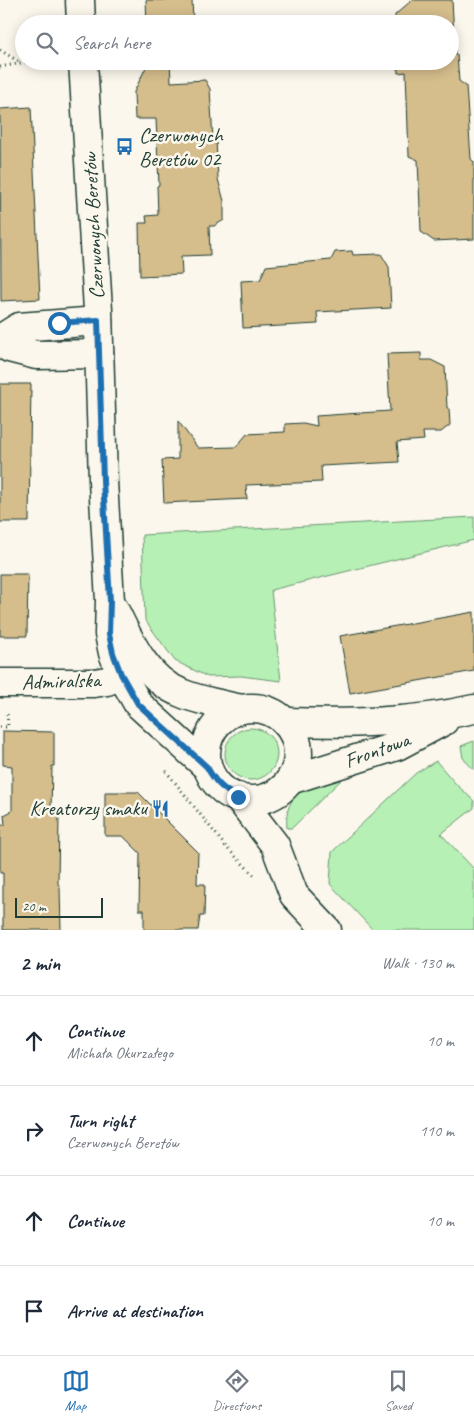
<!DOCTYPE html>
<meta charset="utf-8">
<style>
:root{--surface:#fff;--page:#f2f2f3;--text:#1f2937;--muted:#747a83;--line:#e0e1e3;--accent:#1f6fb2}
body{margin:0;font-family:Caveat,sans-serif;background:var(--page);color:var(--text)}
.scale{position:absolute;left:15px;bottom:12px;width:88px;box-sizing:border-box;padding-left:5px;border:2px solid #1f3d34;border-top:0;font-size:14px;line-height:18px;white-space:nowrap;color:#1f3d34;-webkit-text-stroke:4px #fbf7ec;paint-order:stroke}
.stop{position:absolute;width:15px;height:15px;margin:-11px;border:4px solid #1f6fb2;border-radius:50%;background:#fff}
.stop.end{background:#1f6fb2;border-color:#fff;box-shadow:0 1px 5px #0008}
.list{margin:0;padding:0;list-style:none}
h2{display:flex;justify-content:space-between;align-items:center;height:65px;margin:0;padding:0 20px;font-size:21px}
h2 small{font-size:16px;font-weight:400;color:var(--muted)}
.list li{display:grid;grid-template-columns:32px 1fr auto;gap:15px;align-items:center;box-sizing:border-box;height:90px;padding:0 20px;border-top:1px solid var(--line)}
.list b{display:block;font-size:19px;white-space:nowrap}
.list p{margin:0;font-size:16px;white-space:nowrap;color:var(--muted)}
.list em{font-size:16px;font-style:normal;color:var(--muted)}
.icon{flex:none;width:28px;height:28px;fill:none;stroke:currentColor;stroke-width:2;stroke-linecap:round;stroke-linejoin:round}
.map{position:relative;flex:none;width:474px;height:930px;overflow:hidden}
.search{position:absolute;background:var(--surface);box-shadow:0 2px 12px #0003;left:15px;right:15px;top:15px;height:55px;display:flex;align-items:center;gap:12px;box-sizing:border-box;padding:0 18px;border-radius:28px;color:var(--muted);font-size:19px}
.sheet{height:425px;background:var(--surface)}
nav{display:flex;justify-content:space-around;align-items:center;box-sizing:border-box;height:70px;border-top:1px solid var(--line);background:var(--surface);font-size:14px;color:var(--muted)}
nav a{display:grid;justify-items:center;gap:2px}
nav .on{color:var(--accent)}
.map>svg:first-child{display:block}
.green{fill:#b6f0b4;stroke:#6a9674}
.building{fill:#d5bd8c;stroke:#1f3d34}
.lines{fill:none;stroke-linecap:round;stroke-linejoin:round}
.minor-casing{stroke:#1f3d34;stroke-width:31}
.path{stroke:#1f3d34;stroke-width:3;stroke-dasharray:1 4;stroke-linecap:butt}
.minor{stroke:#fbf7ec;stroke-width:28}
.route{stroke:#1f6fb2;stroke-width:6}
.labels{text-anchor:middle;stroke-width:5;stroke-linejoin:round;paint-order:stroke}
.poi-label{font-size:21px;fill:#1f3d34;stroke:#fbf7ec;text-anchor:start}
.street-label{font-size:21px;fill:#1f3d34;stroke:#fbf7ec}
</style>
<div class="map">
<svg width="474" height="930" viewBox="0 0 474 930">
<rect width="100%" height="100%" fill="#fbf7ec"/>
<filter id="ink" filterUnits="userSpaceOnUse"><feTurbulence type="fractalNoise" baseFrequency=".02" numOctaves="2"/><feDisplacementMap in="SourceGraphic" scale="10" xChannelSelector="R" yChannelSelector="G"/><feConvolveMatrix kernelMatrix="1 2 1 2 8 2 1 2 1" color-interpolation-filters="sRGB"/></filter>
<g filter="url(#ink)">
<g class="green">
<path d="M474,517V540L271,590L281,681L241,676L208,677L175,661L145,620L142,535Z"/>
<circle cx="251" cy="754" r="26"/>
<path d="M474,741V770L463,758L461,746Z"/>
<path d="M436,761L455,783L474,801V808L441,834L474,869V930H373L330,884L332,852L416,773Z"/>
<path d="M339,776L340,781L292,828H287C283,791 310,786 339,776Z"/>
</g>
<g class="building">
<path d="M146,0H192L193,22L147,24Z"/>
<path d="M412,0H452L455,55H457L459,81L466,86L471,159L474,162V239L434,241L421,232L418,160L409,156L406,72L398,73L397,61H450V24H395V15Z"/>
<path d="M149,61H170L171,82L205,80L210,89L213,140H216L218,179L224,201V220L214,226H209L210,255L181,256L182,274L140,276L139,223H147L146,216L158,215L157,186L159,185L156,119H135L134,92Z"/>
<path d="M31,107L40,299L1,301L0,109Z"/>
<path d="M352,251L353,255L381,254L389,267L391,308L317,312L318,324L243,328L241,281L260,280L266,266L331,260L335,252Z"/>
<path d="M421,353V360H431L445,367L447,408H449L450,425L441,432H423L424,440L397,442L399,462L321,466L322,482L246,485L247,499L164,503L162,460L178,459V421L198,448L236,447L247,434L285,432V424L303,423L317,426L316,416L390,411L387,354Z"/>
<path d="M0,384H31L29,522H0Z"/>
<path d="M0,574H28L27,636H0Z"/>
<path d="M474,612V671L350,693L340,636Z"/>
<path d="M3,731L54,732V766H52L51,811L59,815L58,884L60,887L61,930H3V873H0V825H5L4,815L12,811V766L3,765Z"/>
<path d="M105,792H138L198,852L197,884H205L204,916H200L198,930H144V910H139L140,853L123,836H105Z"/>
</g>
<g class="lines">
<defs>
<g id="minor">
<path d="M80,0L81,24"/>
<path d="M83,61L98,310L103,481L110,601L109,634L113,653L121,674L138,704L207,767"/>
<path d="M0,339L19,327L98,321"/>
<path d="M2,339L9,348L36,355L99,354"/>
<path d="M112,605C128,636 144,678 179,692C198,701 221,704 242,709"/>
<path d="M0,683H94L107,681L138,668"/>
<circle cx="252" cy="754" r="46"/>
<path d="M285,722C348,724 412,723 474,709"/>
<path d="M290,780L397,746L444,721"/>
<path d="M238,797L275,845L294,895L327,930"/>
</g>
</defs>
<use href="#minor" class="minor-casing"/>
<g class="path">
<path d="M0,50L21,63"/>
<path d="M0,67L32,61"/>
<path d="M0,727H8L7,712"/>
<path d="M166,771L226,847L254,875"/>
</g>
<use href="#minor" class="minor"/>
</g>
</g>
<g class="lines" filter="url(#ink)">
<path class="route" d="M59,323L98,320L103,481L110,601L109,634L113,653L121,674L138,704L207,767C215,782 223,790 238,797"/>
</g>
<defs>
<symbol id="bus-bare" viewBox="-9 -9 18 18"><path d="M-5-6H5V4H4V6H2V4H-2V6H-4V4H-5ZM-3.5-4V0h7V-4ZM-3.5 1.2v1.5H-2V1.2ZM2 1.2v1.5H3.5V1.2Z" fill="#1f6fb2" stroke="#fbf7ec" stroke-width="2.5" paint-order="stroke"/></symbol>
<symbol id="restaurant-bare" viewBox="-9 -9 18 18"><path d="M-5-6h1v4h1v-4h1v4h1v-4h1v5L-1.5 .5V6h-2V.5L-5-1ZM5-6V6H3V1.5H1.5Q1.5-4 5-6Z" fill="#1f6fb2" stroke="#fbf7ec" stroke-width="2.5" paint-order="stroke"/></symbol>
</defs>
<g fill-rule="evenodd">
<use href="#bus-bare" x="112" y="134" width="25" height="25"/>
<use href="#restaurant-bare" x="148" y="796" width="25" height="25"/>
</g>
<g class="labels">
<g class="poi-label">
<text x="139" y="142">Czerwonych<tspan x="139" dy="24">Beretów 02</tspan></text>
<text x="147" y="815" text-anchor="end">Kreatorzy smaku</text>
</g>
<g class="street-label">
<text transform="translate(93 226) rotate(-93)" y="7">Czerwonych Beretów</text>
<text transform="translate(61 681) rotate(-2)" y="7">Admiralska</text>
<text transform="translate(377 750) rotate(-20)" y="7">Frontowa</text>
</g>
</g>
</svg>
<div class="scale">20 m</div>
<div class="stop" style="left:59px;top:323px"></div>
<div class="stop end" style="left:238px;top:797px"></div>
<div class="search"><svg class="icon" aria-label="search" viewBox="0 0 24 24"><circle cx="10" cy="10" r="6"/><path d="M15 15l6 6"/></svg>Search here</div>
</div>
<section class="sheet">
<h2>2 min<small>Walk · 130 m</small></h2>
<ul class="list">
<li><svg class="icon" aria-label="ahead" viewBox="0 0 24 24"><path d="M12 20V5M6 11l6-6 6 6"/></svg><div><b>Continue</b><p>Michała Okurzałego</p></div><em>10 m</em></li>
<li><svg class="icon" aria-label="right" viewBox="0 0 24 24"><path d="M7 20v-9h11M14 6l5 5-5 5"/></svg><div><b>Turn right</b><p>Czerwonych Beretów</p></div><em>110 m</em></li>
<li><svg class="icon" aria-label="ahead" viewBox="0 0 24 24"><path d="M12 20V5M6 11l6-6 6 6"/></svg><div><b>Continue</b></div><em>10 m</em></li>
<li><svg class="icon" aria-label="arrive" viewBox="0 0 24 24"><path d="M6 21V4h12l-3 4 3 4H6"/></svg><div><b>Arrive at destination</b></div></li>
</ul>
</section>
<nav>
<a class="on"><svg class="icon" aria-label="map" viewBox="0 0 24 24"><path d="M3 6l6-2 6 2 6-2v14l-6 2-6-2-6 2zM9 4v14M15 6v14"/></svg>Map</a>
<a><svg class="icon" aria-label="directions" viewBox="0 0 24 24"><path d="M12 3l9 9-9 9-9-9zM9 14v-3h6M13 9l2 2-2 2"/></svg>Directions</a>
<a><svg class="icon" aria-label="saved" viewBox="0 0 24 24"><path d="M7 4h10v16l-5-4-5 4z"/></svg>Saved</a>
</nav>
